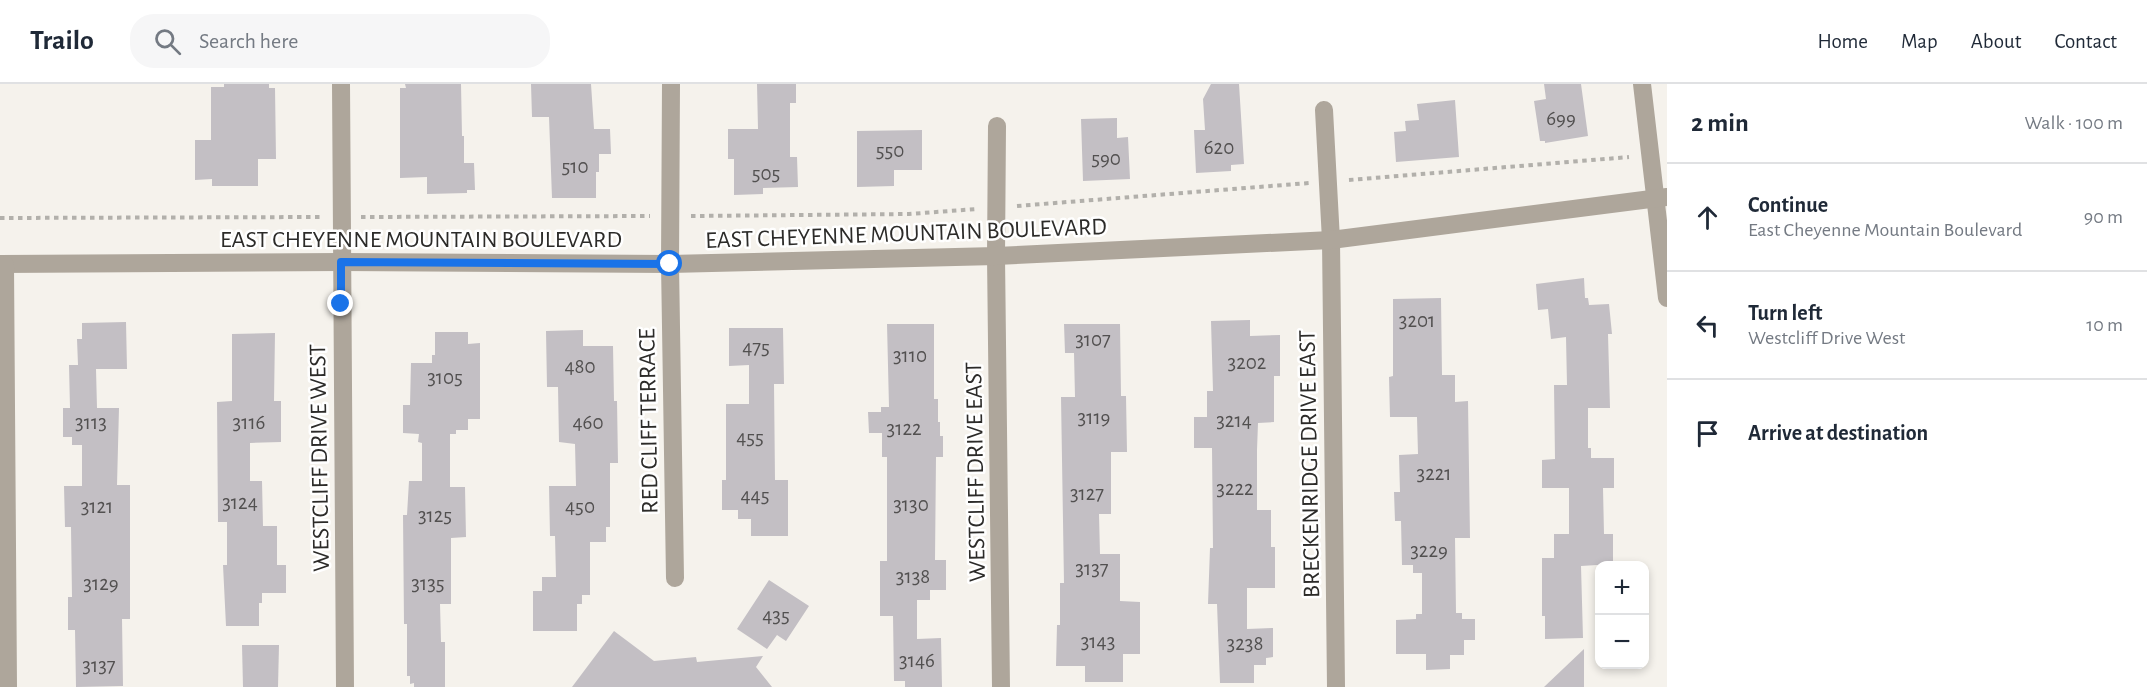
<!DOCTYPE html>
<meta charset="utf-8">
<style>
:root{--surface:#fff;--page:#f6f6f7;--text:#1f2937;--muted:#747a83;--line:#e0e1e3}
body{margin:0;font-family:"Alegreya Sans",sans-serif;background:var(--page);color:var(--text)}
.controls{position:absolute;right:18px;bottom:18px;display:grid;overflow:hidden;border-radius:12px;box-shadow:0 3px 9px #0003}
.controls button{width:54px;height:54px;display:grid;place-items:center;padding:0;border:0;border-bottom:2px solid var(--line);background:var(--surface);color:var(--text);font:30px sans-serif}
.stop{position:absolute;width:18px;height:18px;margin:-14px;border:4px solid #1a73e8;border-radius:50%;background:#fff}
.stop.end{background:#1a73e8;border-color:#fff;box-shadow:0 2px 6px #0008}
.list{margin:0;padding:0;list-style:none}
h2{display:flex;justify-content:space-between;align-items:center;height:78px;margin:0;padding:0 24px;font-size:26px}
h2 small{font-size:20px;font-weight:400;color:var(--muted)}
.list li{display:grid;grid-template-columns:39px 1fr auto;gap:18px;align-items:center;box-sizing:border-box;height:108px;padding:0 24px;border-top:2px solid var(--line)}
.list b{display:block;font-size:22px;white-space:nowrap}
.list p{margin:0;font-size:20px;white-space:nowrap;color:var(--muted)}
.list em{font-size:20px;font-style:normal;color:var(--muted)}
.icon{flex:none;width:33px;height:33px;fill:none;stroke:currentColor;stroke-width:2;stroke-linecap:round;stroke-linejoin:round}
.map{position:relative;flex:none;width:1667px;height:603px;overflow:hidden}
header{display:flex;align-items:center;gap:36px;box-sizing:border-box;height:84px;padding:0 30px;background:var(--surface);border-bottom:2px solid var(--line)}
header strong{font-size:28px}
nav{display:flex;gap:33px;margin-inline-start:auto;font-size:21px}
.search{width:420px;height:54px;background:var(--page);display:flex;align-items:center;gap:15px;box-sizing:border-box;padding:0 21px;border-radius:24px;color:var(--muted);font-size:22px}
main{display:flex}
aside{flex:1;background:var(--surface)}
.map>svg:first-child{display:block}
.building{fill:#c3bfc4}
.lines{fill:none;stroke-linecap:round;stroke-linejoin:round}
.path{stroke:#b2b0ab;stroke-width:4;stroke-dasharray:4.5 4.5;stroke-linecap:butt}
.minor{stroke:#aea69b;stroke-width:18}
.route{stroke:#1a73e8;stroke-width:8}
.labels{text-anchor:middle;stroke-width:5;stroke-linejoin:round;paint-order:stroke}
.number-label{font-size:21px;fill:#525050}
.street-label{font-size:24px;fill:#2c2b29;stroke:#fff}
</style>
<header>
<strong>Trailo</strong>
<div class="search"><svg class="icon" aria-label="search" viewBox="0 0 24 24"><circle cx="10" cy="10" r="6"/><path d="M15 15l6 6"/></svg>Search here</div>
<nav><a>Home</a><a>Map</a><a>About</a><a>Contact</a></nav>
</header>
<main>
<div class="map">
<svg width="1667" height="603" viewBox="0 0 1667 603">
<rect width="100%" height="100%" fill="#f5f2ec"/>
<g class="building">
<path d="M224,0H269V4H275L276,75H258V102H212V95L195,96V56H211V3H224Z"/>
<path d="M405,0H461L462,52H464V79H474L475,106H467V109L427,110V93L400,94V4H406Z"/>
<path d="M531,0H591L594,45H610L611,70H599V88H596V114H552L549,33H532Z"/>
<path d="M757,0H796V19H790V73H797L798,103L763,104V110L734,111V75H728V45H758Z"/>
<path d="M1211,0H1239L1244,80L1231,81V87L1196,89L1194,46H1205L1203,15Z"/>
<path d="M1544,0H1581L1588,52L1545,59V57H1540L1534,17L1546,15Z"/>
<path d="M1455,16L1459,73L1396,78L1394,48L1406,47L1405,37L1419,36L1417,20Z"/>
<path d="M1117,34V54L1128,53L1130,95L1083,97L1081,35Z"/>
<path d="M922,46V86H894V102L857,103V47Z"/>
<path d="M1584,194L1585,214H1588L1589,221L1609,220L1612,250H1608L1610,324H1588V364H1591V374H1614V404H1603L1604,450H1613V480L1581,482L1583,554L1545,555V532H1542V474H1554V450H1569V404H1542V376L1555,375L1554,301H1567L1566,253L1551,255L1548,225L1538,226L1536,200Z"/>
<path d="M1441,214L1442,291H1455V318L1468,317L1470,454H1455L1456,529H1462V535H1475V556H1464V571H1450V585L1426,586V570H1396V536L1416,535V530H1422V489H1413V481H1402L1401,437H1395L1394,408H1400L1399,371L1418,370L1417,333H1390L1389,293L1393,292V215Z"/>
<path d="M1250,236V252L1280,251V292H1274V338L1258,339L1257,366V426H1271V463H1275V504H1247V545L1273,544V573L1266,574V581H1254V599H1220L1217,520H1208L1210,464H1213L1212,364H1194V333H1207V307H1213L1211,237Z"/>
<path d="M126,238L127,285H96L97,324H119L117,401H130V535H122L123,602L76,603L75,546H68V513H72L71,443H65L64,402H82V361H72V353H63V324H70L69,281H78L77,255H82V239Z"/>
<path d="M887,240H934V315H938V338H940V352H943V373H936L935,476H946V506H930V516H917V555L941,554L942,603H905V597H894L893,532H880V477H887V373H882V349H869L868,328H881V323H889Z"/>
<path d="M1064,240H1120L1121,312H1126L1127,368H1111V430H1099L1100,470H1120V517L1140,518V570H1123V598H1085V582H1056L1057,541H1060V499H1064L1061,313H1075L1074,269H1065Z"/>
<path d="M729,244H783L784,300H774L775,396H788V452H751V435H738V426H722V396H726V320H749V281L729,282Z"/>
<path d="M583,246V262H613L614,317H617L618,379H610V443H606V458H590V511H582V520H577V547H533V507H542V493H556L555,452H550L549,402H576L575,360L559,358L558,303H547L546,247Z"/>
<path d="M435,248H468V260L480,259V335H468V346H456V350H450V403H465L466,453L451,454V520H440L441,558H445V603H414V599L410,600V592H407V540H404L403,431H407L409,397H422V359L418,358L419,350L403,349V321H410L411,279H432V271H435Z"/>
<path d="M275,249L274,317H281V358L250,359V397H262L263,442H277V481H286V509H262V519H259V542H226L223,481H227V438H218L217,318L232,317V250Z"/>
<path d="M769,496L809,522L786,557L777,551L767,565L737,545Z"/>
<path d="M614,547L654,577L696,573L697,578L763,572L756,583L772,603H572Z"/>
<path d="M242,561H279L278,603H243Z"/>
<path d="M1584,565V603H1544Z"/>
</g>
<g class="lines">
<g class="path">
<path d="M1349,96L1629,73"/>
<path d="M1017,122L1309,99"/>
<path d="M691,132L909,130L977,125"/>
<path d="M361,133L650,132"/>
<path d="M0,134L323,133"/>
</g>
<g class="minor">
<path d="M341,0L345,603"/>
<path d="M671,0L670,180L675,494"/>
<path d="M1642,0L1667,214"/>
<path d="M1324,26L1331,156L1336,603"/>
<path d="M997,42L996,172L1001,603"/>
<path d="M0,180L341,178L670,180L996,172L1331,156L1667,113"/>
<path d="M5,181L8,603"/>
</g>
</g>
<g class="lines">
<path class="route" d="M341,220V178L670,180"/>
</g>
<g class="labels">
<g class="number-label">
<text x="1561" y="41">699</text>
<text x="1219" y="70">620</text>
<text x="890" y="73">550</text>
<text x="1106" y="81">590</text>
<text x="575" y="89">510</text>
<text x="766" y="96">505</text>
<text x="1417" y="243">3201</text>
<text x="1093" y="262">3107</text>
<text x="756" y="270">475</text>
<text x="910" y="278">3110</text>
<text x="1247" y="285">3202</text>
<text x="580" y="289">480</text>
<text x="445" y="300">3105</text>
<text x="1094" y="340">3119</text>
<text x="1234" y="343">3214</text>
<text x="91" y="345">3113</text>
<text x="249" y="345">3116</text>
<text x="588" y="345">460</text>
<text x="904" y="351">3122</text>
<text x="750" y="360">455</text>
<text x="1434" y="396">3221</text>
<text x="1235" y="411">3222</text>
<text x="1087" y="416">3127</text>
<text x="755" y="418">445</text>
<text x="240" y="425">3124</text>
<text x="911" y="427">3130</text>
<text x="97" y="429">3121</text>
<text x="580" y="429">450</text>
<text x="435" y="438">3125</text>
<text x="1429" y="473">3229</text>
<text x="1092" y="491">3137</text>
<text x="913" y="499">3138</text>
<text x="101" y="506">3129</text>
<text x="428" y="506">3135</text>
<text x="776" y="538">435</text>
<text x="1098" y="564">3143</text>
<text x="1245" y="566">3238</text>
<text x="917" y="583">3146</text>
<text x="99" y="588">3137</text>
</g>
<g class="street-label">
<text transform="translate(906 149) rotate(-2)" y="8">EAST CHEYENNE MOUNTAIN BOULEVARD</text>
<text x="421" y="163">EAST CHEYENNE MOUNTAIN BOULEVARD</text>
<text transform="translate(648 337) rotate(-91)" y="8">RED CLIFF TERRACE</text>
<text transform="translate(319 374) rotate(-91)" y="8">WESTCLIFF DRIVE WEST</text>
<text transform="translate(1309 380) rotate(-91)" y="8">BRECKENRIDGE DRIVE EAST</text>
<text transform="translate(975 388) rotate(-91)" y="8">WESTCLIFF DRIVE EAST</text>
</g>
</g>
</svg>
<div class="controls">
<button>+</button>
<button>−</button>
</div>
<div class="stop" style="left:670px;top:180px"></div>
<div class="stop end" style="left:341px;top:220px"></div>
</div>
<aside>
<h2>2 min<small>Walk · 100 m</small></h2>
<ul class="list">
<li><svg class="icon" aria-label="ahead" viewBox="0 0 24 24"><path d="M12 20V5M6 11l6-6 6 6"/></svg><div><b>Continue</b><p>East Cheyenne Mountain Boulevard</p></div><em>90 m</em></li>
<li><svg class="icon" aria-label="left" viewBox="0 0 24 24"><path d="M17 20v-9H6M10 6l-5 5 5 5"/></svg><div><b>Turn left</b><p>Westcliff Drive West</p></div><em>10 m</em></li>
<li><svg class="icon" aria-label="arrive" viewBox="0 0 24 24"><path d="M6 21V4h12l-3 4 3 4H6"/></svg><div><b>Arrive at destination</b></div></li>
</ul>
</aside>
</main>
